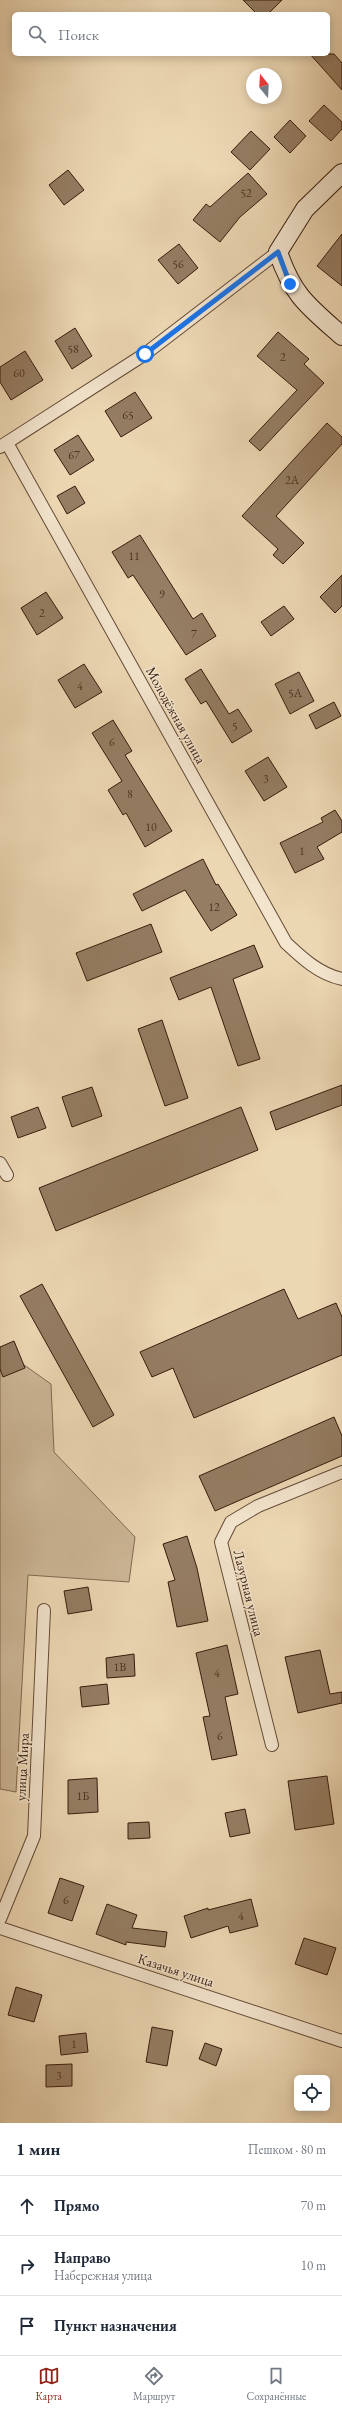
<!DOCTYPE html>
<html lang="ru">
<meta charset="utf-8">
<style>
:root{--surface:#fff;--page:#f6f6f7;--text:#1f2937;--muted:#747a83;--line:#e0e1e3;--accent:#8f2418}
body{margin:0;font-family:"EB Garamond",serif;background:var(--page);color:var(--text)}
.controls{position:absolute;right:12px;bottom:12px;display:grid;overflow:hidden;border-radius:6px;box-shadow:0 2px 10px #0003}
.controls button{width:36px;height:36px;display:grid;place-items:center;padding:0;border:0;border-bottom:1px solid var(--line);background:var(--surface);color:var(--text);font:20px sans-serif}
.compass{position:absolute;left:246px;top:68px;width:36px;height:36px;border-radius:50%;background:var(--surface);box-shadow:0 2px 10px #0003;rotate:342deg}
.stop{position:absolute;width:12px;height:12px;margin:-9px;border:3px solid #1a73e8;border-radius:50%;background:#fff}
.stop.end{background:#1a73e8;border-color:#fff;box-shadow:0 1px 4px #0008}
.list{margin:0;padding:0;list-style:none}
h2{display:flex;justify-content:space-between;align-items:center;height:52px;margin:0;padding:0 16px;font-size:17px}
h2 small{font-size:13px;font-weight:400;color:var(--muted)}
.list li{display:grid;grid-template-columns:26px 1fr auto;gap:12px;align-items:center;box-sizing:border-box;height:60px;padding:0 16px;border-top:1px solid var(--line)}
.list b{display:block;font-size:15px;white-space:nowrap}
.list p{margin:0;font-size:13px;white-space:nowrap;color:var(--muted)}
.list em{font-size:13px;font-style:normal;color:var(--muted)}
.icon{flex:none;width:22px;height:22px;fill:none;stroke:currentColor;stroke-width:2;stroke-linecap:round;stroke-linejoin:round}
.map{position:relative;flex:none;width:342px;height:2123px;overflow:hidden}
.search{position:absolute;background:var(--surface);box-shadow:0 2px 10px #0003;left:12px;right:12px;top:12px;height:44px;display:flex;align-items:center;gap:10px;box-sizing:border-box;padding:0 14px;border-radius:6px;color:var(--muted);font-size:15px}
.sheet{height:232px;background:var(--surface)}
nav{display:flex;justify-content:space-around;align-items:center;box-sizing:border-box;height:56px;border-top:1px solid var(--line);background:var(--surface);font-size:11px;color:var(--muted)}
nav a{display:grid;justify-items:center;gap:2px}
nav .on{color:var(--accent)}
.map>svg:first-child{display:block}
.green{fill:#cdb797;stroke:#826952}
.building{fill:#957d63;stroke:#371b0c}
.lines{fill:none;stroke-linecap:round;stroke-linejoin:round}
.street-casing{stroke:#644a36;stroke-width:14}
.secondary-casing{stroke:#371b0c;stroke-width:20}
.street{stroke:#f3e5ce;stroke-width:12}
.secondary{stroke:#f3e5ce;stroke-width:18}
.route{stroke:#1a73e8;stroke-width:5}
.labels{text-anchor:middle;stroke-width:3;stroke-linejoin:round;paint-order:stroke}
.number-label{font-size:12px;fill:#4e3422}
.street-label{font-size:14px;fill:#371b0c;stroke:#f3e5ce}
</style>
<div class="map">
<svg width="342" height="2123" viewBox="0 0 342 2123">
<rect width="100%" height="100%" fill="#ecd7b3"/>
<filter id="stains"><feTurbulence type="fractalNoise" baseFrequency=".005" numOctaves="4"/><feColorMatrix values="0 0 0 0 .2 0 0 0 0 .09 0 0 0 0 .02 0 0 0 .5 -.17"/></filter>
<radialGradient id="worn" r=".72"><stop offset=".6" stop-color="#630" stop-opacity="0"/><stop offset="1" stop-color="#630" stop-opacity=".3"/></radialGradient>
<path class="green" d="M0,1348L51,1384L54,1452L135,1537L129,1582L28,1575L16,1792L0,1789Z"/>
<g class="building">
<path d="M243,0H282L268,14H257Z"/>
<path d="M310,54H334L342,63V90Z"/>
<path d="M324,105L342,122V129L331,141L309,121Z"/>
<path d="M290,120L306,136L290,153L274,137Z"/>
<path d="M251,131L270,149L250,170L231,152Z"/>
<path d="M68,170L84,190L64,205L49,185Z"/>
<path d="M248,173L267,194L240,217L220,242L193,220L206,204L210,207Z"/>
<path d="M342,234V286L317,266Z"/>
<path d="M179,244L198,268L178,284L158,260Z"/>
<path d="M75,328L92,356L72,369L55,341Z"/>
<path d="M278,332L309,359L304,364L324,383L260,451L249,441L297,390L257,356Z"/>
<path d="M25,351L43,380L11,400L0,382V367Z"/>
<path d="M135,392L152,418L121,437L105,411Z"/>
<path d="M327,423L342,437V444L276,516L304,543L283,564L273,555L278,549L242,516Z"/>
<path d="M78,435L94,460L70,475L54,450Z"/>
<path d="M75,486L85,503L67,514L57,496Z"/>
<path d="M140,535L193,619L202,613L216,636L186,655L133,575L128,578L112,552Z"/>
<path d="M342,575V606L335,613L320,597Z"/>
<path d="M46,592L63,618L37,635L21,608Z"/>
<path d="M284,606L294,619L271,636L261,622Z"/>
<path d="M84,664L102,692L75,708L58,680Z"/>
<path d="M201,669L229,714L238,709L252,731L232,743L206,701L201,704L185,679Z"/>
<path d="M299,672L314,701L290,714L275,684Z"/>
<path d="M334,702L341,716L316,729L309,715Z"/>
<path d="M113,720L132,751L125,755L172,831L145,847L126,813L123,815L108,790L122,781L92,733Z"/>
<path d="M268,757L287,787L264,801L245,771Z"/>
<path d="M335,810L342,821V832L317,847L324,859L295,873L280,843L323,822L321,818Z"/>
<path d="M203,859L216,885L218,884L237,915L211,931L185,890L142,911L133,894Z"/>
<path d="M151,924L162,952L87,981L76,953Z"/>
<path d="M254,945L263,967L233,979L260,1059L238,1066L211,987L179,1000L170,978Z"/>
<path d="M162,1020L188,1098L165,1106L138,1029Z"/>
<path d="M342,1085V1105L276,1130L270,1112Z"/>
<path d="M92,1087L102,1116L72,1127L62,1097Z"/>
<path d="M38,1107L46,1128L18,1138L11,1117Z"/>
<path d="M241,1107L258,1150L56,1231L39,1188Z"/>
<path d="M42,1284L114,1415L93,1427L20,1296Z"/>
<path d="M284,1289L298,1319L336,1303L342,1317V1355L194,1418L173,1368L152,1377L140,1352Z"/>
<path d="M14,1341L25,1368L3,1377L0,1369V1347Z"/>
<path d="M334,1417L342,1436V1456L215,1511L199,1476Z"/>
<path d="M187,1536L197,1568L208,1621L177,1627L168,1582L175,1580L163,1544Z"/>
<path d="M88,1587L92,1610L68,1614L64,1591Z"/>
<path d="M227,1645L238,1694L225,1697L237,1755L212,1760L203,1717L210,1716L196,1653Z"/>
<path d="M320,1650L330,1694L342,1692V1703L298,1713L285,1657Z"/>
<path d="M134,1654L135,1676L107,1678L106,1658Z"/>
<path d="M107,1684L109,1704L82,1707L80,1687Z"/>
<path d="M327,1776L334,1824L295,1830L288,1781Z"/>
<path d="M97,1778L98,1812L68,1814V1780Z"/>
<path d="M245,1809L250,1833L230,1837L225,1813Z"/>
<path d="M149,1822L150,1838L128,1839V1823Z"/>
<path d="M60,1878L84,1886L72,1921L48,1913Z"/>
<path d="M251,1899L258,1926L230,1933L228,1926L191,1938L184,1916L208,1908V1910Z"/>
<path d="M107,1904L137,1915L132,1928L167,1932L165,1947L126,1942V1945L96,1934Z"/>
<path d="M304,1938L336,1948L327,1975L295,1964Z"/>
<path d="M16,1987L42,1995L34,2022L8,2015Z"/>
<path d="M152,2027L173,2031L167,2066L146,2062Z"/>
<path d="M86,2033L88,2052L61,2055L59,2036Z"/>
<path d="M205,2043L222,2049L216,2066L199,2059Z"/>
<path d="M72,2064V2086L46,2087V2065Z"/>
</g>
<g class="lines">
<defs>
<g id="street">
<path d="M7,443L286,943C302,958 319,974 342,979"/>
<path d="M0,447L145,354L278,252"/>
<path d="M0,1163L7,1175"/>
<path d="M272,1745L221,1542L231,1522L258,1506L342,1472"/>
<path d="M0,1919L34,1836L44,1610"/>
<path d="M0,1928L342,2041"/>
</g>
<path id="secondary" d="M342,173L305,209L278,252C293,296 308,306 342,336"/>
</defs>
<use href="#street" class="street-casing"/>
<use href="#secondary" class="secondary-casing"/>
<use href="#street" class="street"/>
<use href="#secondary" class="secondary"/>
</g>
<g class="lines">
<path class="route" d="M145,354L278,252L290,284"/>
</g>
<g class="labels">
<g class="number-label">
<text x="246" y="197">52</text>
<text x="178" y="268">56</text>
<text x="73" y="353">58</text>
<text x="283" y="361">2</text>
<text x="19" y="377">60</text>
<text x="128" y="419">65</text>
<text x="74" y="459">67</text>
<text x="292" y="484">2А</text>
<text x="134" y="560">11</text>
<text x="162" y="598">9</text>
<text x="42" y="617">2</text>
<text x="194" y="638">7</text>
<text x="80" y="690">4</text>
<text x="295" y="697">5А</text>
<text x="235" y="730">5</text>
<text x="112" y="746">6</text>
<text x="266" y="783">3</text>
<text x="130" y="798">8</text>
<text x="151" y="831">10</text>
<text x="302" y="855">1</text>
<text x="214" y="911">12</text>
<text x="120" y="1671">1В</text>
<text x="217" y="1677">4</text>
<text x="220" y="1740">6</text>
<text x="83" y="1800">1Б</text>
<text x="66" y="1904">6</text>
<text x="241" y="1920">4</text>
<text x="74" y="2048">1</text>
<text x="59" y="2080">3</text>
</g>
<g class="street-label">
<text transform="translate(176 715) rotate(61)" y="5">Молодёжная улица</text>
<text transform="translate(249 1593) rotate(76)" y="5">Лазурная улица</text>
<text transform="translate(22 1767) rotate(-87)" y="5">улица Мира</text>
<text transform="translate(176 1970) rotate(18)" y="5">Казачья улица</text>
</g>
</g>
<rect width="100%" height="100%" filter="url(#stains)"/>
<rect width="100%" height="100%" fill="url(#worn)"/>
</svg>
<div class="controls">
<button><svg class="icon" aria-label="locate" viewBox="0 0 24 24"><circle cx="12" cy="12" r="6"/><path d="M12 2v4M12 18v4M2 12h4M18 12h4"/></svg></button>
</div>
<svg class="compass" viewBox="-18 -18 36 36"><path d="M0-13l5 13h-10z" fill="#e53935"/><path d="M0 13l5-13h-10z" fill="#747a83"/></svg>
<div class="stop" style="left:145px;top:354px"></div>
<div class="stop end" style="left:290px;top:284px"></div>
<div class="search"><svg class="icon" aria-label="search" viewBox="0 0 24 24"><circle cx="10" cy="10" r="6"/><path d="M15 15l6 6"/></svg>Поиск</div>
</div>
<section class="sheet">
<h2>1 мин<small>Пешком · 80 m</small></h2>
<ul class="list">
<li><svg class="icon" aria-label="ahead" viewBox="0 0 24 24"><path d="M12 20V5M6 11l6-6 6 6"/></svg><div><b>Прямо</b></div><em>70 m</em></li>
<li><svg class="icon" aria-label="right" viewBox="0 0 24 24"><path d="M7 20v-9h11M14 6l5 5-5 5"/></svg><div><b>Направо</b><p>Набережная улица</p></div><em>10 m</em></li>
<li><svg class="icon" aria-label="arrive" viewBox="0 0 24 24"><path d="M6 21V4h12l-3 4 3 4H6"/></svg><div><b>Пункт назначения</b></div></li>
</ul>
</section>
<nav>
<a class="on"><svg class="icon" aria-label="map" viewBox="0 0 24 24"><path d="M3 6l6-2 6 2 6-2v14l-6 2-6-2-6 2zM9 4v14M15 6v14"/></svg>Карта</a>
<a><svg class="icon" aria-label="directions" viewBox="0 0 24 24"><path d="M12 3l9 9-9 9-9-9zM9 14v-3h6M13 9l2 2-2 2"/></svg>Маршрут</a>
<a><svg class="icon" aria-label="saved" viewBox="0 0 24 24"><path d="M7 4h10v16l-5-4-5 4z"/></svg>Сохранённые</a>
</nav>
